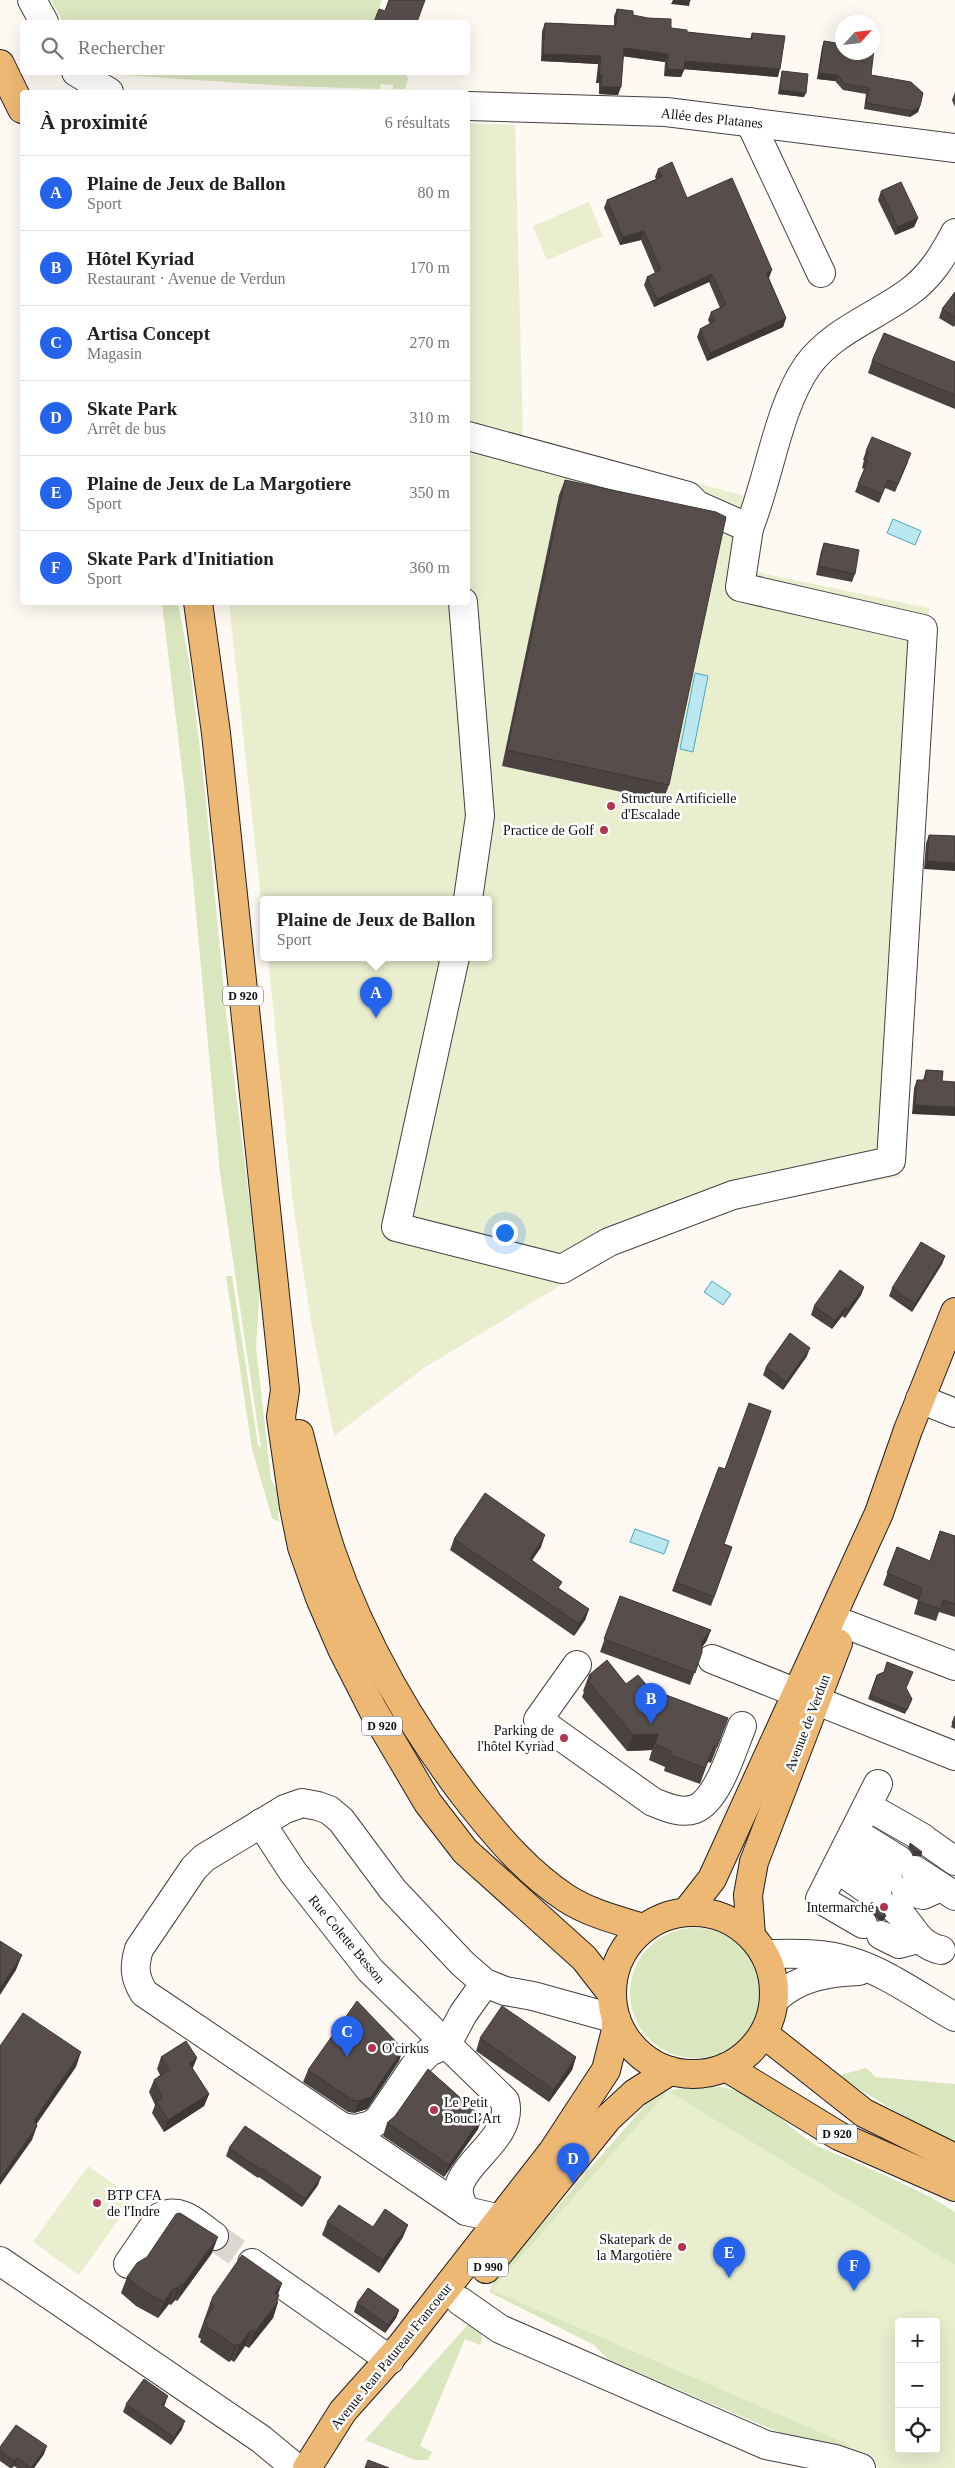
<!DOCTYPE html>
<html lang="fr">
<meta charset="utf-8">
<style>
:root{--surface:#fff;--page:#f6f6f6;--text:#222;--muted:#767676;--line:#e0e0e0;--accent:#2563eb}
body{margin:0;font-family:"Times New Roman",serif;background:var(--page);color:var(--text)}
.controls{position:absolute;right:15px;bottom:15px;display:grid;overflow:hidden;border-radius:5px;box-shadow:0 5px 20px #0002}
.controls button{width:45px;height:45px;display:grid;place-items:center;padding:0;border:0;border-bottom:1px solid var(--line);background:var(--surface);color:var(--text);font:25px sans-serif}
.compass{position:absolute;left:835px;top:15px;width:45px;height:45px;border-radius:50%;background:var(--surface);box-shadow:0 5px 20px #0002;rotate:63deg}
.you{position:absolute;left:504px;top:1232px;width:18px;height:18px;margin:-12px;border:4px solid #fff;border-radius:50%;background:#1a73e8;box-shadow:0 0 0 8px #1a73e833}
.badge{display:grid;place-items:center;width:32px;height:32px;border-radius:50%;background:var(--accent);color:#fff;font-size:16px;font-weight:700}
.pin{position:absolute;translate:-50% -41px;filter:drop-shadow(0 1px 2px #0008)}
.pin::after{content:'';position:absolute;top:26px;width:18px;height:15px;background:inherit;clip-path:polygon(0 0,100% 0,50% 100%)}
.popup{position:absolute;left:260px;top:896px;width:232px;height:65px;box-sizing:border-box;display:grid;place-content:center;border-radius:5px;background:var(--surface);filter:drop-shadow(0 1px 4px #0005);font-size:16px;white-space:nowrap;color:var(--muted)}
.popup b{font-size:19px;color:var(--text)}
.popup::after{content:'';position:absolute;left:50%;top:100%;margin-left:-10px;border:10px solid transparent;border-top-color:var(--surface)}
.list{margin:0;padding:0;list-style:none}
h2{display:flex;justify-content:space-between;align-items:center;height:65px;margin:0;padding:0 20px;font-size:21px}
h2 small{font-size:16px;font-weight:400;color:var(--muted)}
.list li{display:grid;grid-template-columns:32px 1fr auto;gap:15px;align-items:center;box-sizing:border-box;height:75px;padding:0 20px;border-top:1px solid var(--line)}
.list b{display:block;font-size:19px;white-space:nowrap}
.list p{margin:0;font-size:16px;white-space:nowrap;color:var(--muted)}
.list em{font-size:16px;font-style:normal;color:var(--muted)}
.icon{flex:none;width:28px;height:28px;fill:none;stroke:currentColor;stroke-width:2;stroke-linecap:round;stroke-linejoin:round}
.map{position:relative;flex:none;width:955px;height:2468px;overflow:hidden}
.search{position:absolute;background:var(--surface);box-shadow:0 5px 20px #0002;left:20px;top:20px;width:450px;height:55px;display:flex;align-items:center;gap:12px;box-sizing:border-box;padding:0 18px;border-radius:5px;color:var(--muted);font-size:19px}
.panel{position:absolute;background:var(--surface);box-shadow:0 5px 20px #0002;left:20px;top:90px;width:450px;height:515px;border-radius:5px}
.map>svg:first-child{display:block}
.green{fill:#dae6be;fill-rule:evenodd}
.pitch{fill:#e9eecf;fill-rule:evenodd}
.water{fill:#bbe7f1;stroke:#48a8c2}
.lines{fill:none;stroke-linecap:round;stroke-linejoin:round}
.minor-tunnel{stroke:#dad6d0;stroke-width:28;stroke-dasharray:28 14;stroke-linecap:butt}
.minor-casing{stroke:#424242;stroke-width:30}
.major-casing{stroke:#202020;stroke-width:30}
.minor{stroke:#fff;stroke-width:28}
.major{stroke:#edb874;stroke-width:28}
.wall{fill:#4b4341}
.shaded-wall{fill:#3d3735}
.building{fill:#574e4c;stroke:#3d3735}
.poi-dot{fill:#b43351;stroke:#fff;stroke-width:2}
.labels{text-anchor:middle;stroke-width:5;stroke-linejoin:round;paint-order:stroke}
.shield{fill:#fff;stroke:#575757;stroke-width:1}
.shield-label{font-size:12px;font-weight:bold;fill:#0f0f0f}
.street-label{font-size:14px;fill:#0f0f0f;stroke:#fff}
.poi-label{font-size:14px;fill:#0f0f0f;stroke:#fff;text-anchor:start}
</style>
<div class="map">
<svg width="955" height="2468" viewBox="0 0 955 2468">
<rect width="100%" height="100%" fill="#fef9f2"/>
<g class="green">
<path d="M51,0H382L374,22H63Z"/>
<path d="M405,72L408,79L405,89H393V85L381,84L380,89L288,86L122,75L115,73Z"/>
<path d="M162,603H178L190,667L205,792L226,1013L260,1286L256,1347L271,1480L281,1497L284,1509L278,1511L279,1522L272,1518L252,1449L226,1276H232L258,1445L261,1448L220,1173L185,794Z"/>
<circle cx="695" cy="1993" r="65"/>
<path d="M866,2068L876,2077L955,2084V2142L912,2121L839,2077L844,2074Z"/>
<path d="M721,2087C762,2094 783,2125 817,2146C827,2151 839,2155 849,2159C884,2176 922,2190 955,2212V2468L820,2450L609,2360L594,2345L489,2292L497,2276L647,2103C671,2085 692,2087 721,2087ZM899,2322H936V2449H899Z"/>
<path d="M472,2320C480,2329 485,2334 480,2345L465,2339L420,2446L432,2452L428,2460H415L365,2440Z"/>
</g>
<g class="pitch">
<path d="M468,123L515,125L523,437L760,500L747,570L929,608L899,1177L711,1211L622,1248L424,1368L334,1436L311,1322L293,1204L268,957H488V899H264L263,918L229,603L468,602Z"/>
<path d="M589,202L603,236L547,260L533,226Z"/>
<path d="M668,2091L955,2265V2468H873L843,2457L847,2444L491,2290ZM899,2322H936V2449H899Z"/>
<path d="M88,2166L134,2198L79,2275L33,2242Z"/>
</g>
<g class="water">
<path d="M893,519L921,531L915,545L887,533Z"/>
<path d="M695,673L708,676L693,752L680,749Z"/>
<path d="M712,1281L731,1294L723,1305L704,1292Z"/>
<path d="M635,1529L669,1541L664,1554L630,1542Z"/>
</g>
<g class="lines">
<g class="minor-tunnel">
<path d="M907,1846L923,1856"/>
<path d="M214,2236L242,2256"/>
</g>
<defs>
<g id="minor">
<path d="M32,0L44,22"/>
<path d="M76,72L109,92"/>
<path d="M468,106L666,112L955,148"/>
<path d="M750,122L821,273"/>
<path d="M749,528C769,479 778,407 808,365C833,331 875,317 909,292C930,277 943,256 955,233"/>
<path d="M463,602L480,816L468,899"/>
<path d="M455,957L396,1227L562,1269L609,1242L733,1195L891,1161L923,629L740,587L749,528L697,505L688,496L468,436"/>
<path d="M920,1399L955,1413"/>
<path d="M845,1624L955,1666"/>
<path d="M712,1659L955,1756"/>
<path d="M577,1665L538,1720L653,1802C666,1807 681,1814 695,1809C718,1800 733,1748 742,1726"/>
<path d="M867,1806L923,1838"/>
<path d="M261,1823L293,1872L370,1970L505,2101C513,2134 473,2155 461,2181C456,2191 461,2203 466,2211"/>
<path d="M854,1832L899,1860"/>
<path d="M928,1842L955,1861"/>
<path d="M846,1848L888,1878"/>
<path d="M836,1868L878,1897"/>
<path d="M915,1870L955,1896"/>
<path d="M906,1891L923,1895L941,1887"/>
<path d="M895,1909C913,1924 915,1944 941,1950"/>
<path d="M863,1924L820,1899L878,1784"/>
<path d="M881,1935L899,1944L918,1939"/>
<path d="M765,1954C793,1954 822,1952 849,1961C887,1972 921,1998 955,2017"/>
<path d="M775,1999C799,1977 828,1972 859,1971"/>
<path d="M342,2127L355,2129L371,2125L378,2120L414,2067L429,2052L447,2044L463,2014L485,1983"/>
<path d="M501,2219L466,2211L144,1993C134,1977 134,1966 139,1949L194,1868L204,1858L285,1809L302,1803L318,1806L329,1810L341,1820L393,1890L463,1964L485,1983L505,1991L533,1996L616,2019"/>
<path d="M0,2261L261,2439L296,2468"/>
<path d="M252,2263L390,2360"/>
<path d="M128,2264L160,2217C181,2206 197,2224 214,2236"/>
<path d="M460,2301L500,2329L766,2445L835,2459L861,2468"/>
</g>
<g id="major">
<path d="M0,64L22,109"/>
<path d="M198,602L216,733L285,1390L281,1417L294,1507L302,1547L320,1598L342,1649L373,1710L428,1803L465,1851L584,1958L612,1994"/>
<path d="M299,1434C309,1473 318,1512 331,1551C362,1642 413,1730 472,1805C500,1840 528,1873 566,1898C589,1913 617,1920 643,1928"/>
<path d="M687,1911L712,1879L879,1513L908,1430L955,1312"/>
<circle cx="693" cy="1993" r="81"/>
<path d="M751,1935L748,1895L754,1862L838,1643"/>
<path d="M764,2034L864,2113L955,2158"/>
<path d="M726,2067L839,2136L955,2187"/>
<path d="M486,2269L608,2118L635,2093L670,2071"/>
<path d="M307,2468L343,2411L401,2346L553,2151L606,2070L616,2030V2019"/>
</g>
</defs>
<use href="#minor" class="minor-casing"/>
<use href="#major" class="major-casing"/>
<use href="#minor" class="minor"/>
<use href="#major" class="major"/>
</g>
<g class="wall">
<path d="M617,9L671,28L687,32L750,39L752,33L778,77L684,69L681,77L664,76L665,62L623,56L618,95L599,94V83H596L598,64L541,61L542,31L545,23L614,26V16Z"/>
<path d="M824,41L871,75L920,106L918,112L910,117L864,109L866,94L843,90L835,81L817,79L822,47Z"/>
<path d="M782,71L804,97L778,94L781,75Z"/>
<path d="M955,92V107L952,100Z"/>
<path d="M658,169L769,278L786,318L783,327L707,361L697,337L700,329L710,324L708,320L711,312L720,308L709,282L654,307L644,285L647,277L655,273L641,240L620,245L604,208L607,200L656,179L655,177Z"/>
<path d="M881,191L918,218L914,227L895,235L878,200Z"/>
<path d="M955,292V325L954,327L939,318L942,309Z"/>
<path d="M872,361L955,362V409L868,373Z"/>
<path d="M866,451L908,462L895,492L885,488L879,503L855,492L864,469L862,468L864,460H863Z"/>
<path d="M565,480L669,785L663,801L502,766L559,495Z"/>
<path d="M824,543L855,574L852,582L816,575L821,551Z"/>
<path d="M929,835L955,836L924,869L926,843Z"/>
<path d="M926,1070L942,1081L912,1114L914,1088L917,1080H923Z"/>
<path d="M945,1256L942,1264L912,1312L889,1296L892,1288Z"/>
<path d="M864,1287L861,1295L845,1318L842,1316L832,1329L811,1315L814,1306Z"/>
<path d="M807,1356L783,1390L763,1375L766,1367Z"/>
<path d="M719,1467L724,1544L732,1547L711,1606L672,1591Z"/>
<path d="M940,1531L955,1536V1617L939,1612L936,1621L914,1614L918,1600L883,1585L897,1547L930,1561Z"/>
<path d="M454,1539L541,1547L532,1560L560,1589L589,1609L585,1620L574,1636L450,1550Z"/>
<path d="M620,1596L711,1630L706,1642L702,1647V1652L690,1685L600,1652Z"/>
<path d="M589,1675L650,1689L722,1734L711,1763L708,1762L700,1784L664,1771L665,1767L649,1760L652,1750L627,1751L582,1697L584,1692L583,1691Z"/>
<path d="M877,1675L906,1688L912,1699L905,1714L868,1699Z"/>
<path d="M955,1716V1729L951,1727Z"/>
<path d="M910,1843L922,1852L921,1856L913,1855L908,1847Z"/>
<path d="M873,1906L884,1920H878L871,1911Z"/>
<path d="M480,2038L576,2057L572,2070L549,2102L476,2051Z"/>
<path d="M403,2049L399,2061L367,2109L354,2113L348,2112L303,2082L308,2070Z"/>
<path d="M161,2057L193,2069L209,2094L204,2106L164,2132L152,2113L155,2105L149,2092L154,2080L160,2075L157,2069Z"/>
<path d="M395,2116L482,2117L478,2129L444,2177L383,2136L387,2123Z"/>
<path d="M229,2148L318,2185L302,2207L259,2177L258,2178L226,2156Z"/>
<path d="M327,2222L373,2227L403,2237L379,2273L322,2235Z"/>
<path d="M212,2253L177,2301L175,2300L171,2305L169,2304L158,2318L136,2306L121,2293L127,2277Z"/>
<path d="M282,2283L278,2294L279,2295L277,2301L278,2302L273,2318L249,2348L245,2346L234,2362L231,2360L229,2362L200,2342L201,2339L198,2337L212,2298Z"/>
<path d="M357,2303L399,2310L396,2318L385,2333L354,2312Z"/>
<path d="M126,2404H165L164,2406L182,2429L171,2445L123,2412Z"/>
<path d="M0,2447L44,2454L34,2468H17L14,2466L12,2468H10L0,2461Z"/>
</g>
<g class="shaded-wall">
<path d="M673,0L690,1L689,6L671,4Z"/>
<path d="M624,48L668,54L665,62L621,56Z"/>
<path d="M543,54L601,56L598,64L541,61Z"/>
<path d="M685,61L780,69L778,77L682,69Z"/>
<path d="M667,69L684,70L681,77L664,76Z"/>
<path d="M819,73L838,75L835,81L817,79Z"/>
<path d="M599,75H602L599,83H596Z"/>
<path d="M601,87H621L618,95L599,94Z"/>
<path d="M780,90L806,93L804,97L778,94Z"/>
<path d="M920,106L918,112L910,117L912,111Z"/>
<path d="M918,218L914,227L895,235L898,227Z"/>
<path d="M644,231L641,240L620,245L623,237Z"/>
<path d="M772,270L769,278L763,281L766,273Z"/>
<path d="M712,274L709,282L654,307L657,299Z"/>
<path d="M786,318L783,327L707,361L710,353Z"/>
<path d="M927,861L955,863V871L924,869Z"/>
<path d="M915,1105L955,1107V1116L912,1114Z"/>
<path d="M945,1256L942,1264L912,1312L915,1304Z"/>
<path d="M864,1287L861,1295L845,1318L848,1309Z"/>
<path d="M845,1308L842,1316L832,1329L835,1321Z"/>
<path d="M810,1348L807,1356L783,1390L786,1382Z"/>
<path d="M545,1535L541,1547L525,1571L530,1559Z"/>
<path d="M589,1609L585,1620L574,1636L579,1624Z"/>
<path d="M711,1630L706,1642L697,1654L702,1641Z"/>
<path d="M658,1734L652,1750L627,1751L633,1735Z"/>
<path d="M915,1851L922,1852L921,1856L913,1855Z"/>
<path d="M879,1916H886L884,1920H878Z"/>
<path d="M22,1955L16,1970L0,1995V1988Z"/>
<path d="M403,2049L399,2061L367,2109L354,2113L359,2101Z"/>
<path d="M81,2052L76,2067L29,2135L34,2120Z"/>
<path d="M576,2057L572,2070L549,2102L554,2090Z"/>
<path d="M197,2058L192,2070L189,2063Z"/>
<path d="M209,2094L204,2106L164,2132L168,2120Z"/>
<path d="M482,2117L478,2129L444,2177L449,2165Z"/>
<path d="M37,2126L32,2140L0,2185V2178Z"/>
<path d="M321,2177L318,2185L302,2207L305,2199Z"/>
<path d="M408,2225L403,2237L379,2273L383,2260Z"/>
<path d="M218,2237L212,2253L177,2301L183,2285Z"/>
<path d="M282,2283L276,2299L275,2293Z"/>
<path d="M181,2284L175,2300L171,2305L177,2289Z"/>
<path d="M174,2288L169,2304L158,2318L164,2302Z"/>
<path d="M279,2295L276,2305L278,2302L273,2318L249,2348L255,2332Z"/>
<path d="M399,2310L396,2318L385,2333L388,2325Z"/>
<path d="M251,2330L245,2346L234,2362L240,2345Z"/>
<path d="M237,2344L231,2360L229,2362L235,2346Z"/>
<path d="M168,2396L165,2404L159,2413L162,2405Z"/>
<path d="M185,2421L182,2429L171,2445L174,2437Z"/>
<path d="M47,2446L44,2454L34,2468H31Z"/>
<path d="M17,2458L14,2466L12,2468L14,2461Z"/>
</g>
<g class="building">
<path d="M389,0H425L417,22H374L379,9L385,11Z"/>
<path d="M673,0H690V1Z"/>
<path d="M617,9L633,11V15L648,18L671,19V28L687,30V32L752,39V33L785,36L780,69L685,61L684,70L667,69L668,54L624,48L621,87H601L602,75H599L601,56L543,54L545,23L616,26Z"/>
<path d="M824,41L842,44V52H872V49H874L871,75L911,82L923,93L920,106L912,111L866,103L869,88L845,84L838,75L819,73Z"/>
<path d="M782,71L808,74L806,93L780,90Z"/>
<path d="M672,162L687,198L732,178L772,270L766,273L786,318L710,353L700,329L715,321L711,312L726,305L712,274L657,299L647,277L661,270L644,231L623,237L607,200L662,177L658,169Z"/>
<path d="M901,182L918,218L898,227L881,191Z"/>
<path d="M955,292V317L942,309Z"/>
<path d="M884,333L955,362V395L872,361Z"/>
<path d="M872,437L911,453L898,484L888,480L882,494L858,484L868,461L865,460L868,452L866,451Z"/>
<path d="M565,480L716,512L726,517L669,785L507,750Z"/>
<path d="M824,543L859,550L855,574L819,566Z"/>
<path d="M929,835L955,836V863L927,861Z"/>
<path d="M926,1070L943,1071L942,1081L955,1082V1107L915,1105L917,1080H925Z"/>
<path d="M921,1242L945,1256L915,1304L892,1288Z"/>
<path d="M840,1270L864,1287L848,1309L845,1308L835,1321L814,1306Z"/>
<path d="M790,1333L810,1348L786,1382L766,1367Z"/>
<path d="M749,1403L771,1411L724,1544L732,1547L714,1597L676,1582L719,1467L725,1469Z"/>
<path d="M485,1493L545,1535L530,1559L562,1582L558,1588L589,1609L579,1624L454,1539Z"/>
<path d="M940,1531L955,1536V1604L943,1600L941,1609L918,1602L922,1588L887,1573L897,1547L930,1561Z"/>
<path d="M620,1596L711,1630L702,1641V1652L695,1673L604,1639Z"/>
<path d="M607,1660L626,1684L638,1675L650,1689L728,1718L717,1747L714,1746L705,1768L670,1755L671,1751L655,1744L658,1734L633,1735L588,1681L592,1678L589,1675Z"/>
<path d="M887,1662L913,1672L906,1688L912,1699L907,1710L870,1695L877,1675L884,1672Z"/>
<path d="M955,1716V1724L952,1723Z"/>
<path d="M910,1843L922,1852L915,1851Z"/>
<path d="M873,1906L881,1908L886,1916H879Z"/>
<path d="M0,1941L22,1955L0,1988Z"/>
<path d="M357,2001L403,2049L371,2097L359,2101L352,2100L308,2070Z"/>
<path d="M502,2006L576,2057L554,2090L480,2038Z"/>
<path d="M23,2013L81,2052L34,2120L37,2126L0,2178V2046Z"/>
<path d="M186,2041L197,2058L189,2063L209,2094L168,2120L156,2101L162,2098L154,2080L169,2070L161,2057Z"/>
<path d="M428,2069L482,2117L449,2165L387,2123L395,2116Z"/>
<path d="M245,2126L321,2177L305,2199L262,2168L261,2170L229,2148Z"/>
<path d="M339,2205L373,2227L385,2209L408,2225L383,2260L327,2222Z"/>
<path d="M180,2213L218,2237L183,2285L181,2284L177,2289L174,2288L164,2302L142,2290L127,2277L137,2263L147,2257L176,2214Z"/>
<path d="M242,2255L282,2283L275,2293L279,2295L276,2300L278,2302L255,2332L251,2330L240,2345L237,2344L235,2346L206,2326L207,2324L204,2321L214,2306L210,2304L213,2299L212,2298Z"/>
<path d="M368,2288L399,2310L388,2325L357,2303Z"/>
<path d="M144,2379L168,2396L162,2405L185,2421L174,2437L126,2404Z"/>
<path d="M16,2425L47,2446L31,2468L17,2458L14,2461L0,2451V2447Z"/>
<path d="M368,2460L389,2468H365Z"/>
</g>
<g class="poi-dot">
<circle cx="611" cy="806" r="5"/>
<circle cx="604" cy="830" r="5"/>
<circle cx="564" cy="1738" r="5"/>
<circle cx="884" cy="1907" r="5"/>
<circle cx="372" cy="2048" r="5"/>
<circle cx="434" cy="2110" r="5"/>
<circle cx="97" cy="2203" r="5"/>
<circle cx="682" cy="2247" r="5"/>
</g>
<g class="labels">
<g class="shield">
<rect x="223" y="986.5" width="40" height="19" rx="4"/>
<rect x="362" y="1716.5" width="40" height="19" rx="4"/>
<rect x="817" y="2124.5" width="40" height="19" rx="4"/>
<rect x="468" y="2257.5" width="40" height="19" rx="4"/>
</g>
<g class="shield-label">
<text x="243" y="1000">D 920</text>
<text x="382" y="1730">D 920</text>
<text x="837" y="2138">D 920</text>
<text x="488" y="2271">D 990</text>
</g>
<g class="street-label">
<text transform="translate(712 118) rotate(6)" y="5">Allée des Platanes</text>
<text transform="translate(807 1723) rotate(-69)" y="5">Avenue de Verdun</text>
<text transform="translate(347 1939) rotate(50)" y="5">Rue Colette Besson</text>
<text transform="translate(391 2356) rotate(-51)" y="5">Avenue Jean Patureau Francoeur</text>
</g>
<g class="poi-label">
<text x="621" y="803">Structure Artificielle<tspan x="621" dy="16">d'Escalade</tspan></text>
<text x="594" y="835" text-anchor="end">Practice de Golf</text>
<text x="554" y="1735" text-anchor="end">Parking de<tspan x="554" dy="16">l'hôtel Kyriad</tspan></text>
<text x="874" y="1912" text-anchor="end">Intermarché</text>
<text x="382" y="2053">O'cirkus</text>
<text x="444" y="2107">Le Petit<tspan x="444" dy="16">Boucl’Art</tspan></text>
<text x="107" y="2200">BTP CFA<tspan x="107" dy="16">de l'Indre</tspan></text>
<text x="672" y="2244" text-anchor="end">Skatepark de<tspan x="672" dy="16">la Margotière</tspan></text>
</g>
</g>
</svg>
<div class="controls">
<button>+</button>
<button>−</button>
<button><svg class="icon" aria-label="locate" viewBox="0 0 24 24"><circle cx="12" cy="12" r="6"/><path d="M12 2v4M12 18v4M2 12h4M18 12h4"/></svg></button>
</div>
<svg class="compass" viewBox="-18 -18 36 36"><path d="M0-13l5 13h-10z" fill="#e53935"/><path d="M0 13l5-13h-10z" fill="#767676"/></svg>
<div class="you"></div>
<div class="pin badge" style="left:376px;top:1018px">A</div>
<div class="popup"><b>Plaine de Jeux de Ballon</b>Sport</div>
<div class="pin badge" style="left:651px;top:1724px">B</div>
<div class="pin badge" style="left:347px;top:2057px">C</div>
<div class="pin badge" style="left:573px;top:2184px">D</div>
<div class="pin badge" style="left:729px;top:2278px">E</div>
<div class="pin badge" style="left:854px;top:2291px">F</div>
<div class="search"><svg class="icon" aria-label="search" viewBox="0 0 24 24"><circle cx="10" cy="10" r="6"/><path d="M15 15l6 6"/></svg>Rechercher</div>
<section class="panel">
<h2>À proximité<small>6 résultats</small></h2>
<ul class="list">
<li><span class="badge">A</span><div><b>Plaine de Jeux de Ballon</b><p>Sport</p></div><em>80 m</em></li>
<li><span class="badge">B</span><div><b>Hôtel Kyriad</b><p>Restaurant · Avenue de Verdun</p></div><em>170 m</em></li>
<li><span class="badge">C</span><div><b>Artisa Concept</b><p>Magasin</p></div><em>270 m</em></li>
<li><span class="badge">D</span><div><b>Skate Park</b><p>Arrêt de bus</p></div><em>310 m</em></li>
<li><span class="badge">E</span><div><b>Plaine de Jeux de La Margotiere</b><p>Sport</p></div><em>350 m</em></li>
<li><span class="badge">F</span><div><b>Skate Park d'Initiation</b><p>Sport</p></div><em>360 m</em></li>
</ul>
</section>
</div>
